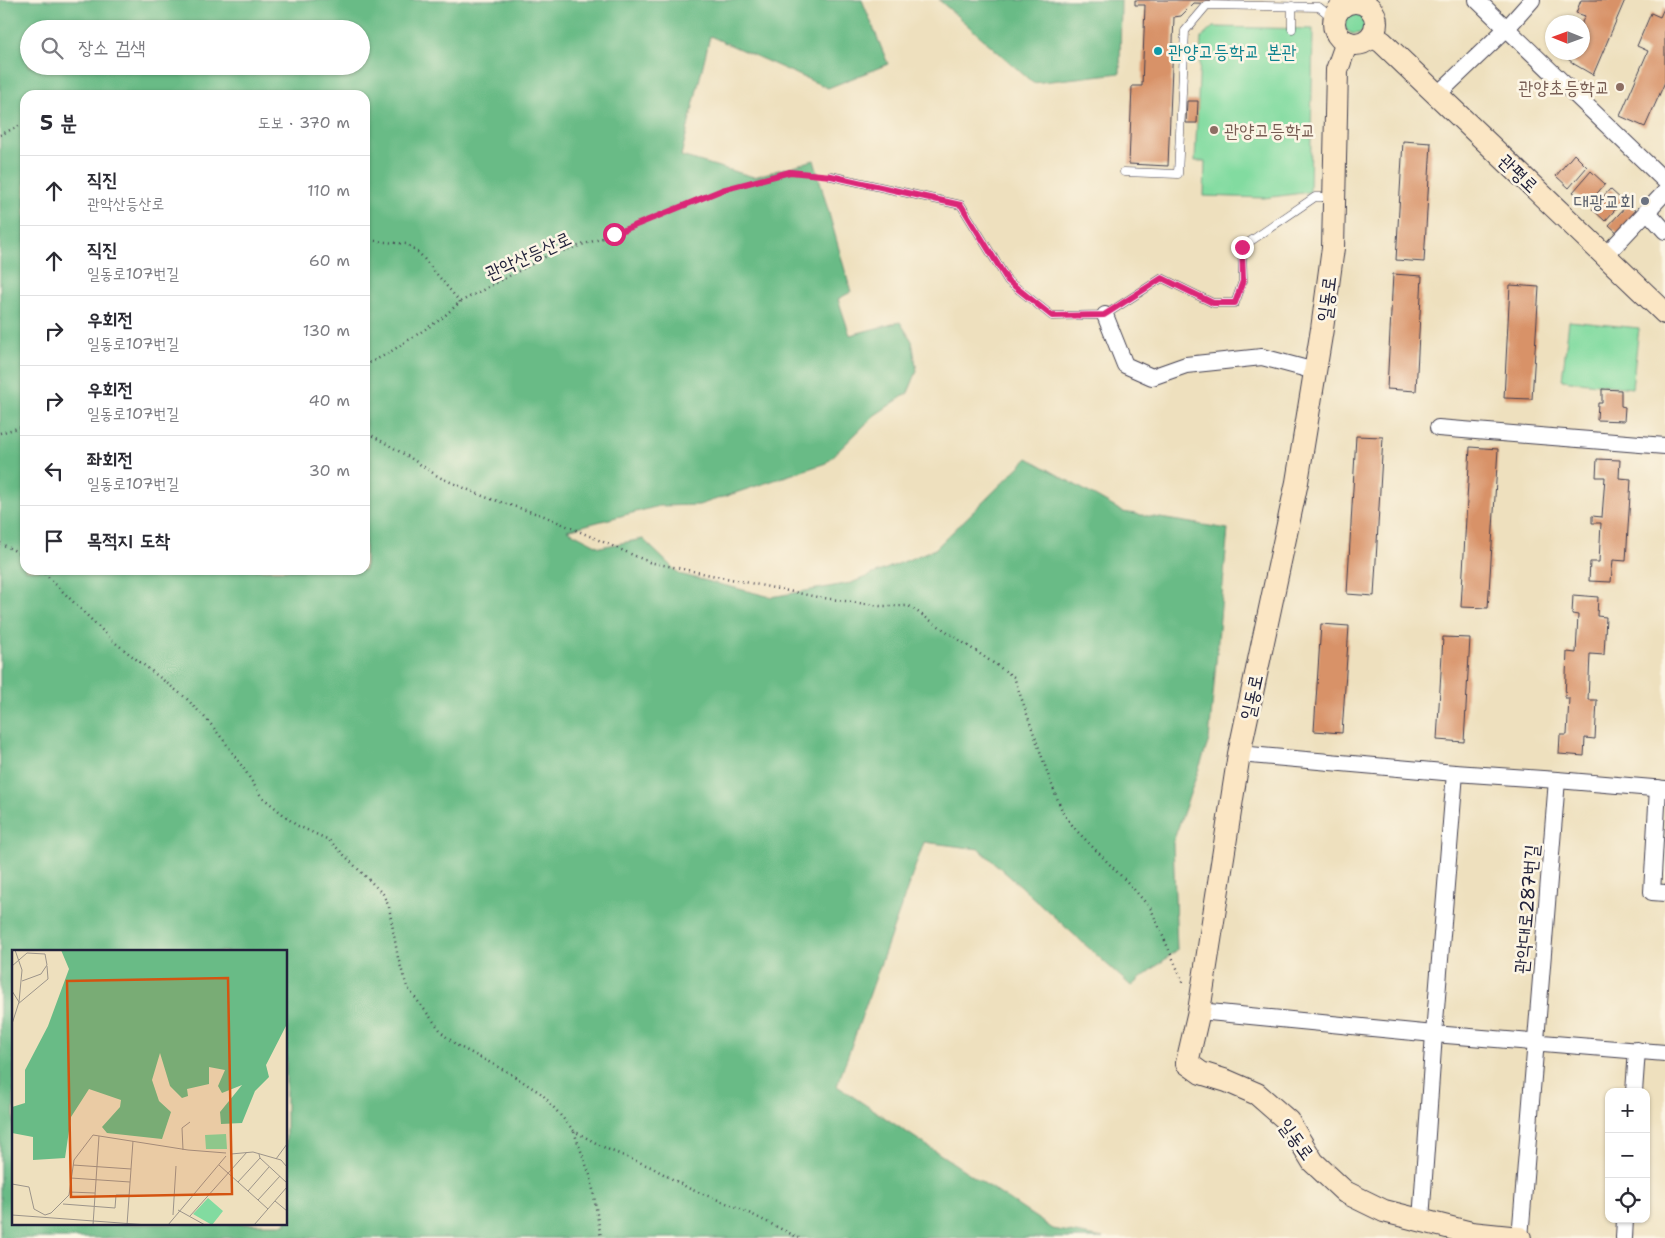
<!DOCTYPE html>
<html lang="ko">
<meta charset="utf-8">
<style>
:root{--surface:#fff;--page:#f2f2f3;--text:#2b2b33;--muted:#7c7c81;--line:#e1e1e2}
body{margin:0;font-family:"Shantell Sans","Poor Story",sans-serif;background:var(--page);color:var(--text)}
.controls{position:absolute;right:15px;bottom:15px;display:grid;overflow:hidden;border-radius:10px;box-shadow:0 1px 4px #0004}
.controls button{width:45px;height:45px;display:grid;place-items:center;padding:0;border:0;border-bottom:1px solid var(--line);background:var(--surface);color:var(--text);font:25px sans-serif}
.compass{position:absolute;left:1545px;top:15px;width:45px;height:45px;border-radius:50%;background:var(--surface);box-shadow:0 1px 4px #0004;rotate:271deg}
.stop{position:absolute;width:15px;height:15px;margin:-11px;border:4px solid #db2777;border-radius:50%;background:#fff}
.stop.end{background:#db2777;border-color:#fff;box-shadow:0 1px 5px #0008}
.list{margin:0;padding:0;list-style:none}
h2{display:flex;justify-content:space-between;align-items:center;height:65px;margin:0;padding:0 20px;font-size:21px}
h2 small{font-size:16px;font-weight:400;color:var(--muted)}
.list li{display:grid;grid-template-columns:32px 1fr auto;gap:15px;align-items:center;box-sizing:border-box;height:70px;padding:0 20px;border-top:1px solid var(--line)}
.list b{display:block;font-size:19px;white-space:nowrap}
.list p{margin:0;font-size:16px;white-space:nowrap;color:var(--muted)}
.list em{font-size:16px;font-style:normal;color:var(--muted)}
.icon{flex:none;width:28px;height:28px;fill:none;stroke:currentColor;stroke-width:2;stroke-linecap:round;stroke-linejoin:round}
.map{position:relative;flex:none;width:1665px;height:1238px;overflow:hidden}
.search{position:absolute;background:var(--surface);box-shadow:0 1px 4px #0004;left:20px;top:20px;width:350px;height:55px;display:flex;align-items:center;gap:12px;box-sizing:border-box;padding:0 18px;border-radius:28px;color:var(--muted);font-size:19px}
.panel{position:absolute;background:var(--surface);box-shadow:0 1px 4px #0004;left:20px;top:90px;width:350px;height:485px;border-radius:15px}
.map>svg:first-child{display:block}
.green{fill:#82dba0;stroke:#527e6e}
.forest{fill:#69bb86;stroke:#466e60;fill-rule:evenodd}
.building{fill:#d89267}
.lines{fill:none;stroke-linecap:round;stroke-linejoin:round}
.lane-casing{stroke:#413e4f;stroke-width:9}
.street-casing{stroke:#413e4f;stroke-width:18}
.secondary-casing{stroke:#413e4f;stroke-width:24}
.path{stroke:#413e4f;stroke-width:2.5;stroke-dasharray:1 4;stroke-linecap:butt}
.lane{stroke:#fff;stroke-width:8}
.street{stroke:#fff;stroke-width:16}
.secondary{stroke:#fbe6c4;stroke-width:22}
.route{stroke:#db2777;stroke-width:6}
.culture-dot{fill:#0f9aa8;stroke:#fcf5e5;stroke-width:2}
.education-dot{fill:#8d6e63;stroke:#fcf5e5;stroke-width:2}
.worship-dot{fill:#6b7280;stroke:#fcf5e5;stroke-width:2}
.labels{text-anchor:middle;stroke-width:5;stroke-linejoin:round;paint-order:stroke}
.culture-label{font-size:19px;fill:#0d838f;stroke:#fcf5e5;text-anchor:start}
.education-label{font-size:19px;fill:#785e54;stroke:#fcf5e5;text-anchor:end}
.street-label{font-size:19px;fill:#22223b;stroke:#fcf5e5}
.worship-label{font-size:19px;fill:#5b616d;stroke:#fcf5e5;text-anchor:end}
.inset-road{fill:none;stroke:#9c948a;stroke-width:1}
.view{fill:#d45411;fill-opacity:0.15;stroke:#d45411;stroke-width:2.5}
.inset-edge{fill:none;stroke:#22223b;stroke-width:2.5}
</style>
<div class="map">
<svg width="1665" height="1238" viewBox="0 0 1665 1238">
<rect width="100%" height="100%" fill="#fcf5e5"/>
<filter id="ink" filterUnits="userSpaceOnUse"><feTurbulence type="fractalNoise" baseFrequency=".02" numOctaves="2"/><feDisplacementMap in="SourceGraphic" scale="10" xChannelSelector="R" yChannelSelector="G"/><feConvolveMatrix kernelMatrix="1 2 1 2 8 2 1 2 1" color-interpolation-filters="sRGB"/></filter>
<filter id="wash" filterUnits="userSpaceOnUse"><feTurbulence type="fractalNoise" baseFrequency=".0096" numOctaves="4" result="noise"/><feDisplacementMap in="SourceGraphic" scale="20" xChannelSelector="R" yChannelSelector="G"/><feGaussianBlur stdDeviation="1.12" result="paint"/><feColorMatrix in="noise" values="0 0 0 0 0 0 0 0 0 0 0 0 0 0 0 0 0 1.4 0 .05"/><feComposite in="paint" operator="in"/></filter>
<g filter="url(#wash)">
<rect width="100%" height="100%" fill="#eee0be"/>
<g class="green">
<circle cx="1355" cy="23" r="11"/>
<path d="M1213,27L1313,29L1310,192L1264,198L1204,196L1205,161H1195L1201,38Z"/>
<path d="M1569,321L1639,328L1632,388L1562,380Z"/>
</g>
<g class="forest">
<path d="M0,0H862L888,64L828,88L710,36L681,156L754,177L814,160L851,292L838,299L850,335L900,322L912,341L917,371L908,393L875,415L826,463L699,505L659,506L567,530L600,547L643,539L679,574L771,597L851,583L935,549L1028,458L1123,512L1228,529L1209,740L1173,842L1177,950L1131,986L979,849L924,842L837,1086L1053,1229L1103,1238H0ZM29,29H361V66H29ZM25,95H365V570H25ZM14,952H286V1224H14Z"/>
<path d="M939,0H1121L1120,73L1033,83Z"/>
</g>
<g id="blocks">
<g class="building">
<path d="M1135,0H1230V4L1194,3L1181,16L1174,17L1168,166L1129,164L1132,86H1142L1145,5H1135Z"/>
<path d="M1581,0H1625L1593,75L1574,64L1567,58L1569,52H1582V22L1585,16L1576,13Z"/>
<path d="M1665,6V82L1645,127L1620,116L1648,51L1637,46L1651,13L1660,17Z"/>
<path d="M1187,101H1198L1197,123H1186Z"/>
<path d="M1403,141L1431,143L1424,262L1396,260Z"/>
<path d="M1574,154L1587,167L1569,188L1556,176Z"/>
<path d="M1591,171L1605,184L1588,204L1573,192Z"/>
<path d="M1610,189L1623,201L1605,221L1592,209Z"/>
<path d="M1628,204L1640,215L1620,235L1609,225Z"/>
<path d="M1393,274L1422,276L1416,391L1387,389Z"/>
<path d="M1510,285L1539,287L1532,399L1504,398Z"/>
<path d="M1602,389L1621,390V406L1625,407L1624,421L1597,420L1598,403H1602Z"/>
<path d="M1356,436L1383,437L1374,596L1347,594Z"/>
<path d="M1470,447L1498,449L1488,608L1461,607Z"/>
<path d="M1597,459L1620,460L1619,478L1631,479L1626,561L1613,560L1611,582L1589,581L1590,562H1599L1601,523H1592V516L1602,517L1605,477H1596Z"/>
<path d="M1573,595L1598,597L1597,616L1606,617L1604,655L1590,654L1588,700H1597L1595,739L1585,738L1584,756L1559,754L1560,735H1567L1569,698H1565L1567,652L1576,653L1578,615L1572,614Z"/>
<path d="M1321,624L1349,626L1342,733L1314,731Z"/>
<path d="M1443,637L1470,638L1464,742L1437,740Z"/>
</g>
</g>
</g>
<g filter="url(#ink)">
<use href="#blocks" fill-opacity="0" stroke="#413e4f" stroke-width="1"/>
<g class="lines">
<defs>
<g id="lane">
<path d="M1292,29V6"/>
<path d="M1124,172L1178,174L1185,31L1207,5L1319,7L1334,19"/>
<path d="M831,176L961,205L1008,281L1052,316L1105,315L1162,278L1213,303H1235L1243,281L1242,247L1315,197H1331"/>
</g>
<g id="street">
<path d="M1477,0L1665,181"/>
<path d="M1438,94L1507,28L1532,0"/>
<path d="M1647,211L1665,231"/>
<path d="M1605,256L1665,192"/>
<path d="M1105,315L1125,365L1152,377L1186,365L1262,357L1315,371"/>
<path d="M1438,428L1665,446"/>
<path d="M1239,754L1455,773L1557,780L1665,789"/>
<path d="M1658,788L1652,892L1665,893"/>
<path d="M1199,1011L1434,1034L1665,1053"/>
<path d="M1634,1092L1637,1050"/>
<path d="M1421,1220L1434,1034L1455,773"/>
<path d="M1520,1238L1557,780"/>
<path d="M1624,1238L1625,1219"/>
</g>
<g id="secondary">
<circle cx="1355" cy="23" r="21"/>
<path d="M1372,36L1382,42L1665,313"/>
<path d="M1347,42L1337,70L1333,248L1322,329L1297,482L1239,754L1199,1011L1187,1063L1201,1073L1227,1081L1257,1094L1288,1121L1313,1162L1345,1192L1384,1211L1471,1233L1520,1238"/>
</g>
</defs>
<use href="#lane" class="lane-casing"/>
<use href="#street" class="street-casing"/>
<use href="#secondary" class="secondary-casing"/>
<g class="path">
<path d="M0,135L25,123"/>
<path d="M365,240L407,244L420,254L460,302"/>
<path d="M365,365L387,354L441,319L460,302L545,257L615,234L722,190L790,172L822,175"/>
<path d="M365,429L373,436L409,457L439,477L485,497L544,516L649,562L817,597L880,606H909L1014,677L1050,780L1063,813L1076,830L1132,887L1151,909L1184,984"/>
<path d="M0,433L25,426"/>
<path d="M0,543L25,556"/>
<path d="M41,570L113,641L186,698L209,722L225,742L246,772L261,796L296,825L329,840L383,894L389,907L398,958L407,987L444,1035L458,1046L506,1071L542,1094L574,1131L607,1149L651,1167L690,1189L739,1208L799,1238"/>
<path d="M574,1132L591,1178L601,1238"/>
</g>
<use href="#lane" class="lane"/>
<use href="#street" class="street"/>
<use href="#secondary" class="secondary"/>
</g>
</g>
<g class="lines" filter="url(#ink)">
<path class="route" d="M614,234L722,190L790,172L831,176L961,205L1008,281L1052,316L1104,315L1162,278L1213,303H1235L1243,281L1242,247"/>
</g>
<circle class="culture-dot" cx="1158" cy="51" r="5"/>
<g class="education-dot">
<circle cx="1620" cy="87" r="5"/>
<circle cx="1214" cy="130" r="5"/>
</g>
<circle class="worship-dot" cx="1645" cy="201" r="5"/>
<g class="labels">
<g class="culture-label">
<text x="1168" y="58">관양고등학교 본관</text>
</g>
<g class="education-label">
<text x="1610" y="94">관양초등학교</text>
<text x="1224" y="137" text-anchor="start">관양고등학교</text>
</g>
<g class="street-label">
<text transform="translate(1519 173) rotate(44)" y="7">관평로</text>
<text transform="translate(528 255) rotate(-24)" y="7">관악산등산로</text>
<text transform="translate(1326 299) rotate(-83)" y="7">일동로</text>
<text transform="translate(1251 697) rotate(-78)" y="7">일동로</text>
<text transform="translate(1526 909) rotate(-85)" y="7">관악대로287번길</text>
<text transform="translate(1297 1139) rotate(54)" y="7">일동로</text>
</g>
<g class="worship-label">
<text x="1635" y="208">대광교회</text>
</g>
</g>
<g transform="translate(12 950)">
<rect width="275" height="275" fill="#eee0be"/>
<path d="M214,184L215,199H194L193,185ZM196,248L211,261L200,275L181,264Z" fill="#82dba0"/>
<path d="M49,0H275V74L254,115L257,127L243,141L230,173L209,174L208,162L230,135L210,143L206,136L213,120L197,117V134L175,139L176,146L170,148L158,136L148,103L140,130L147,151L159,162L150,189L95,183L90,177L108,157L109,150L77,139L59,167L53,208L21,210V187L0,183V157L13,153V120L36,76L57,19Z" fill="#69bb86"/>
<path class="inset-road" d="M3,0L10,20L7,52M0,16L15,3L33,4L35,15L29,24L10,31M0,41L7,52L0,74M6,54L36,29L35,16M171,200L170,178L178,172M219,204L241,202L269,210L275,217M247,204L248,208L275,233M264,209L275,194M61,215L119,219M207,215L256,259M59,228L118,232M226,232L248,208M0,234L17,237L22,259L33,265L39,263L57,245L62,210L81,185L176,200L214,203M236,241L257,217M57,242L83,243M246,250L268,226M263,251L275,261M51,254L103,258L104,245H117M166,260L193,275M0,265L136,275M161,265L164,216M178,266L235,202M81,275L87,186M115,275L121,191M156,275L214,206M242,275L275,237"/>
<path class="view" d="M216,28L220,244L59,247L55,31Z"/>
<rect width="275" height="275" class="inset-edge"/>
</g>
</svg>
<div class="controls">
<button>+</button>
<button>−</button>
<button><svg class="icon" aria-label="locate" viewBox="0 0 24 24"><circle cx="12" cy="12" r="6"/><path d="M12 2v4M12 18v4M2 12h4M18 12h4"/></svg></button>
</div>
<svg class="compass" viewBox="-18 -18 36 36"><path d="M0-13l5 13h-10z" fill="#e53935"/><path d="M0 13l5-13h-10z" fill="#7c7c81"/></svg>
<div class="stop" style="left:614px;top:234px"></div>
<div class="stop end" style="left:1242px;top:247px"></div>
<div class="search"><svg class="icon" aria-label="search" viewBox="0 0 24 24"><circle cx="10" cy="10" r="6"/><path d="M15 15l6 6"/></svg>장소 검색</div>
<section class="panel">
<h2>5 분<small>도보 · 370 m</small></h2>
<ul class="list">
<li><svg class="icon" aria-label="ahead" viewBox="0 0 24 24"><path d="M12 20V5M6 11l6-6 6 6"/></svg><div><b>직진</b><p>관악산등산로</p></div><em>110 m</em></li>
<li><svg class="icon" aria-label="ahead" viewBox="0 0 24 24"><path d="M12 20V5M6 11l6-6 6 6"/></svg><div><b>직진</b><p>일동로107번길</p></div><em>60 m</em></li>
<li><svg class="icon" aria-label="right" viewBox="0 0 24 24"><path d="M7 20v-9h11M14 6l5 5-5 5"/></svg><div><b>우회전</b><p>일동로107번길</p></div><em>130 m</em></li>
<li><svg class="icon" aria-label="right" viewBox="0 0 24 24"><path d="M7 20v-9h11M14 6l5 5-5 5"/></svg><div><b>우회전</b><p>일동로107번길</p></div><em>40 m</em></li>
<li><svg class="icon" aria-label="left" viewBox="0 0 24 24"><path d="M17 20v-9H6M10 6l-5 5 5 5"/></svg><div><b>좌회전</b><p>일동로107번길</p></div><em>30 m</em></li>
<li><svg class="icon" aria-label="arrive" viewBox="0 0 24 24"><path d="M6 21V4h12l-3 4 3 4H6"/></svg><div><b>목적지 도착</b></div></li>
</ul>
</section>
</div>
